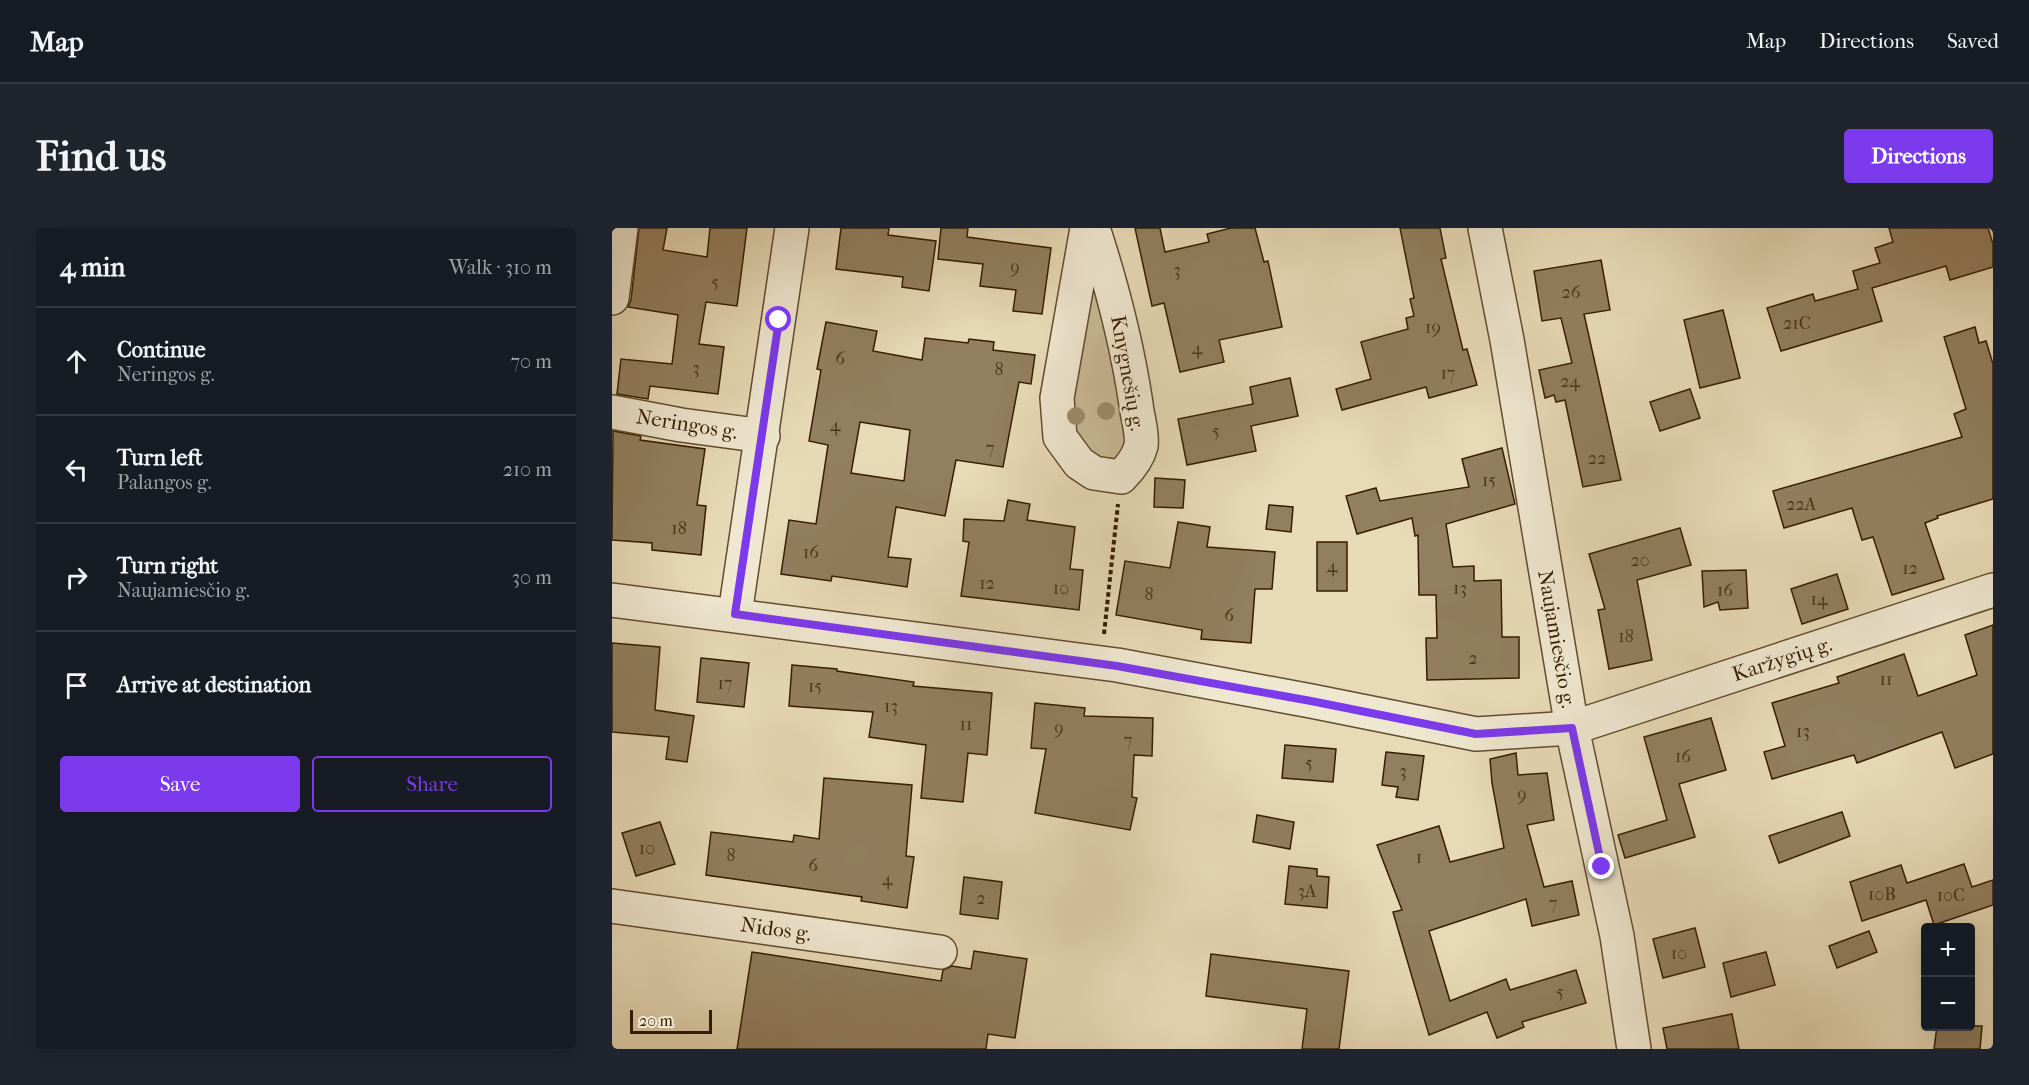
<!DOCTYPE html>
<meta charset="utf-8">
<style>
:root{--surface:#171b24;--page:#20242c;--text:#f1f3f6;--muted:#9ea1a6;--line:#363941;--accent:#7c3aed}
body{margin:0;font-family:"IM FELL French Canon",serif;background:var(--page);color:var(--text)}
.controls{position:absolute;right:18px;bottom:18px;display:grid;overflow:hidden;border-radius:6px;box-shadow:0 6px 24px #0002}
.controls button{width:54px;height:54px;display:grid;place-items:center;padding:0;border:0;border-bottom:2px solid var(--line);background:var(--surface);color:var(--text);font:30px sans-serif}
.scale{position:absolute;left:18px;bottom:15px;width:82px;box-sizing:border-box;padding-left:6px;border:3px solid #361d01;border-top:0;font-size:16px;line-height:21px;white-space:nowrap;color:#361d01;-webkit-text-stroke:4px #efe7d0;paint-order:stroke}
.stop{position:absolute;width:18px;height:18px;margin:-14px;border:4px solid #7c3aed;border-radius:50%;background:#fff}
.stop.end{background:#7c3aed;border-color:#fff;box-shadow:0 2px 6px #0008}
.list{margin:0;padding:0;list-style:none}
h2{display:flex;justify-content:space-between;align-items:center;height:78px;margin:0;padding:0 24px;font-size:26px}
h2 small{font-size:20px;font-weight:400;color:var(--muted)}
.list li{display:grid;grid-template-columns:39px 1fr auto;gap:18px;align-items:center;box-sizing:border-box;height:108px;padding:0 24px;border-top:2px solid var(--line)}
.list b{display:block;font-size:22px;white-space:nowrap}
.list p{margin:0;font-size:20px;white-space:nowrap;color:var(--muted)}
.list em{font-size:20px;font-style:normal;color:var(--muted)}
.actions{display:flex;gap:12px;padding:18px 24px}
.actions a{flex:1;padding:14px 0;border:2px solid var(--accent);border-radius:6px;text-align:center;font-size:21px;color:var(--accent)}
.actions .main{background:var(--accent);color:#fff}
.icon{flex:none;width:33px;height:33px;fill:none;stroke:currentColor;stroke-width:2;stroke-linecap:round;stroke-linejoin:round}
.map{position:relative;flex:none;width:1381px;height:821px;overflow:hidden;border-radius:6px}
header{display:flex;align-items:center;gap:36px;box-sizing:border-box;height:84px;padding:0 30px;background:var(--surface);border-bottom:2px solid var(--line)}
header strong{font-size:28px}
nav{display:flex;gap:33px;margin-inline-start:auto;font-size:21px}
.intro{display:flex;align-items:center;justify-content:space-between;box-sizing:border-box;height:144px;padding:0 36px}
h1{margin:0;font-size:42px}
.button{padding:15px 27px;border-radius:6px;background:var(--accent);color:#fff;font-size:21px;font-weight:700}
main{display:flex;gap:36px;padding:0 36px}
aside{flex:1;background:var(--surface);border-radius:6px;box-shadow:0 6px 24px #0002}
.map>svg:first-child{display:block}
.green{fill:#c9ba97;stroke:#806c4c;stroke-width:1.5}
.building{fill:#927f5f;stroke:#361d01;stroke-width:1.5;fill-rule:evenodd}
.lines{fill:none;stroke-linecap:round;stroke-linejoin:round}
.street-casing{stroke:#624c2e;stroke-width:36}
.path{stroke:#361d01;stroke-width:4;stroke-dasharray:4.5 3;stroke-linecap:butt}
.street{stroke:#efe7d0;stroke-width:33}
.tree{fill:#9e8c6b}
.route{stroke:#7c3aed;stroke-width:8}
.labels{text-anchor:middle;stroke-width:5;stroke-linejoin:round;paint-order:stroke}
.number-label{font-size:18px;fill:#4d3618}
.street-label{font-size:21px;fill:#361d01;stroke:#efe7d0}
</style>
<header>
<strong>Map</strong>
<nav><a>Map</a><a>Directions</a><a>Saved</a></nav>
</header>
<div class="intro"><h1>Find us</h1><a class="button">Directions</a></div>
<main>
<aside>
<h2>4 min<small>Walk · 310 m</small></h2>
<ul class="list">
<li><svg class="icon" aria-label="ahead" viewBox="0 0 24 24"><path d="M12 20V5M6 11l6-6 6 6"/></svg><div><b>Continue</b><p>Neringos g.</p></div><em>70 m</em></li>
<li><svg class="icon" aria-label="left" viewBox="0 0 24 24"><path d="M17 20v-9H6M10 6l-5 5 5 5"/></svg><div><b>Turn left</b><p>Palangos g.</p></div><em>210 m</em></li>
<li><svg class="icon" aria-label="right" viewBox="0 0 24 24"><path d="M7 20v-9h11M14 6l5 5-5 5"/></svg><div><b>Turn right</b><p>Naujamiesčio g.</p></div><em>30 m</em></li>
<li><svg class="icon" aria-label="arrive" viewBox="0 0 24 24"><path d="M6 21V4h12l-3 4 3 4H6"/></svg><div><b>Arrive at destination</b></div></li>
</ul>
<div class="actions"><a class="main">Save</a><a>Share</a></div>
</aside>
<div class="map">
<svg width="1381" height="821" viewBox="0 0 1381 821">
<rect width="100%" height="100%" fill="#e7dab6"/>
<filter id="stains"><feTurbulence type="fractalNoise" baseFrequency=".00333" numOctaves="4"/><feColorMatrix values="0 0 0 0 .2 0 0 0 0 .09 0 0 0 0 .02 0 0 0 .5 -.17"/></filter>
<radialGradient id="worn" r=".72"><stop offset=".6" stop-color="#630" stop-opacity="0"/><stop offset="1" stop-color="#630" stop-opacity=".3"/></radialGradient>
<path class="green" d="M482,37L513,170L515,217L504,234L465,222L456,161Z"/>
<g class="building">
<path d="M27,0H55L51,22L95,29L98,0H135L125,78L94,74L87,116L112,119L106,166L38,158L36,171L5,166L9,131L60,136L66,87L16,79L19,72Z"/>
<path d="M229,0H277L276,7L324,13L317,63L290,59L291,49L224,41Z"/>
<path d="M329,0H356L355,9L439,20L430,86L401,83L404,62L368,58L371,36L326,31Z"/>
<path d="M523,0H548L553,24L597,14L595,6L619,0H643L652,34L656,33L670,99L607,112L612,134L568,144L552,75L540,78Z"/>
<path d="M788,0H828L834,30L829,31L851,122L855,121L865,157L817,170L814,159L730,182L724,161L759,151L749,114L796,101L794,90L802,88L798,71L802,70Z"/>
<path d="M1277,0H1376L1381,16V39L1338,52L1334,38L1260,60L1270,93L1169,123L1155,80L1201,66L1203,73L1246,61L1241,43L1268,35L1263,20L1281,14Z"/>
<path d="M989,32L998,82L972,86L1009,252L971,259L953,172L944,174L942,167L933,170L927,142L960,135L949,90L930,93L922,43Z"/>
<path d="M1111,82L1128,150L1088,160L1072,92Z"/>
<path d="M214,94L265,103L261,123L310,132L313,110L356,115L357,111L382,114L381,122L423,127L419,156L407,154L391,239L344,232L333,288L284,279L276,329L299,331L295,359L220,348L219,353L169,346L177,292L204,296L216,217L197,213L209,142L205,141ZM248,194L298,202L292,253L239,245Z"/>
<path d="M1363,99L1367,115L1374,113L1381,136V271L1325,288L1326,290L1313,295L1332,351L1280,367L1261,309L1250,312L1240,280L1172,300L1161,263L1350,209L1342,186L1354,181L1332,109Z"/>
<path d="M678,150L686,188L639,198L644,223L575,237L566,191L641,176L638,159Z"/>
<path d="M1078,161L1088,190L1048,203L1038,174Z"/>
<path d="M1,203L29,208L28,212L93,221L85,277L94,278L89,327L40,322V315L0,312Z"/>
<path d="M890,220L903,276L834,296L841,339L862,338V353L889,352L890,409H907V450L815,452L814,410H825L824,367H807L806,307L803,308L800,290L745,306L734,268L764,260L768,273L857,259L850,231Z"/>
<path d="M543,250L573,252L571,280L542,279Z"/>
<path d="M396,272L418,276L415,292L463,299L458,341L471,342L467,382L349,368L357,314L351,313L352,291L392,293Z"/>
<path d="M657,277L681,279L679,304L654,301Z"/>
<path d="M566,294L598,299L595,319L663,324L660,361H643L639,415L589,411L590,402L504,387L513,333L558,340Z"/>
<path d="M1068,300L1079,337L1025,352L1040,432L997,441L986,382L993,381L977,326Z"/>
<rect x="705" y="314" width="30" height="49"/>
<path d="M1134,342L1136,380L1108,382L1106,374L1092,379L1090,343Z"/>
<path d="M1225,346L1236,381L1190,396L1179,361Z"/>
<path d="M1381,397V526L1343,540L1330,504L1245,535L1242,527L1160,551L1152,524L1173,518L1160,475L1227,455L1225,449L1292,426L1306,468L1365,447L1353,407Z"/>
<path d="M0,415L48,419L43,482L82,488L75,534L54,531L57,509L0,504Z"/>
<path d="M89,430L137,435L132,479L85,474Z"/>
<path d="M180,437L225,441V443L302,454L301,458L380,465L375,527L356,525L351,574L309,570L314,517L257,509L261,484L177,478Z"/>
<path d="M423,475L473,480L472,488L541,490L540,528L522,527L520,569L525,570L518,602L423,585L434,521L419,520Z"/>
<path d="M1099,490L1114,542L1067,556L1083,609L1013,630L1006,607L1055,592L1032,509Z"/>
<path d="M673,517L724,521L721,554L670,550Z"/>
<path d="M774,524L812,528L806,572L784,569L786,559L770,557Z"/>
<path d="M904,525L906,547L935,545L942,592L915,597L932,659L960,653L967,687L920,698L914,671L817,703L838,773L894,751L898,762L964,742L974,775L910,794L912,799L885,810L875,784L817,807L781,684L790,682L765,617L827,598L838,634L892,620L880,555L878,531Z"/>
<path d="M212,550L300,557L294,628L302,629L295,680L249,673L250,669L94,647L99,604L181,614L182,607L207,611Z"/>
<path d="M1230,584L1238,608L1167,635L1157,608Z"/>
<path d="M645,587L682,594L678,621L641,614Z"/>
<path d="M48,594L63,636L24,648L10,605Z"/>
<path d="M1352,636L1360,659L1381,652V677L1322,697L1314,672L1250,693L1238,654L1289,637L1295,655Z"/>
<path d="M677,638L705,641V648L717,649L715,680L673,676Z"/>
<path d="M352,649L390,654L386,691L348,686Z"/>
<path d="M1083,700L1093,739L1051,750L1041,711Z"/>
<path d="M1257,703L1265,724L1225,740L1217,718Z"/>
<path d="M362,723L415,731L403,810L376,806L374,821H125L140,724L329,753L331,742L340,738L359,741Z"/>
<path d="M1154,724L1163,757L1119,769L1111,735Z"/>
<path d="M599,726L737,743L727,821H690L695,781L594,768Z"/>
<path d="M1120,786L1127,821H1055L1051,800Z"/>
<path d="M1325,798H1370L1368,821H1322Z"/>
</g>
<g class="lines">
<defs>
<g id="street">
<path d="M475,0L445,170L448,209L467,235L482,245L509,249C518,240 526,230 529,218C531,205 525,188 524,176C515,116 500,58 481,0"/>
<path d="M873,0L895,112L960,500L1005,708L1022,821"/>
<path d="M0,70L9,0"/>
<path d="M0,184L69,197L151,208"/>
<path d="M0,372L505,437L699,473L864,506L960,500L1381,362"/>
<path d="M123,386L180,0"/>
<path d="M0,678L328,724"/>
</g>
</defs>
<use href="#street" class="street-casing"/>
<path class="path" d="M492,406L506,276"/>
<use href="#street" class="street"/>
</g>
<g class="tree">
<circle cx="494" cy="183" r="9"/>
<circle cx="464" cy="188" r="9"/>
</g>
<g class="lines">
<path class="route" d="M167,92L123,386L505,438L699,473L864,506L960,500L990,639"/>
</g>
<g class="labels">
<g class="number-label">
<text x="403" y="45">9</text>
<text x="565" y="48">3</text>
<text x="103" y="60">5</text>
<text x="959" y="70">26</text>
<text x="1185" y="101">21C</text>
<text x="821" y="105">19</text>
<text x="585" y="126">4</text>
<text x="228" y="136">6</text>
<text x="84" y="146">3</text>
<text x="387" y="147">8</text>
<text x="836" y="151">17</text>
<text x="958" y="159">24</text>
<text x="223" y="203">4</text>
<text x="604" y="209">5</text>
<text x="378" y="226">7</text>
<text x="985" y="236">22</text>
<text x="877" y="258">15</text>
<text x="1189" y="282">22A</text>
<text x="67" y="306">18</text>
<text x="199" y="330">16</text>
<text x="1028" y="338">20</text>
<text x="720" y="344">4</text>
<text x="1298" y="346">12</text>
<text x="375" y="361">12</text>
<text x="449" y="366">10</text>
<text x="848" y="366">13</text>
<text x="1113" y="368">16</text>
<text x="537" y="372">8</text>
<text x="1207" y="377">14</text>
<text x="617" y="393">6</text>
<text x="1014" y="414">18</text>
<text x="861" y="436">2</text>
<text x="1274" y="457">11</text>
<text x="113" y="461">17</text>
<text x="203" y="464">15</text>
<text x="279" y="484">13</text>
<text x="354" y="502">11</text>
<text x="447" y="506">9</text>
<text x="1191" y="509">13</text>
<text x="516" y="518">7</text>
<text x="1071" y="534">16</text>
<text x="697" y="541">5</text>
<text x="791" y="549">3</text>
<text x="910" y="572">9</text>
<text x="35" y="626">10</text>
<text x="119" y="633">8</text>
<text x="807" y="635">1</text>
<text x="201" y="643">6</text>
<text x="275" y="657">4</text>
<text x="695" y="669">3A</text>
<text x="1270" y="672">10B</text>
<text x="1339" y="673">10C</text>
<text x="369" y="676">2</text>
<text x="941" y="681">7</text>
<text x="1067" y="731">10</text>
<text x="948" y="770">5</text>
</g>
<g class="street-label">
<text transform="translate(516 145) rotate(80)" y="7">Knygnešių g.</text>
<text transform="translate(75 196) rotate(9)" y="7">Neringos g.</text>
<text transform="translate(945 411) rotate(80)" y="7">Naujamiesčio g.</text>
<text transform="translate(1170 431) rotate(-18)" y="7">Karžygių g.</text>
<text transform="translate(164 701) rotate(8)" y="7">Nidos g.</text>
</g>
</g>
<rect width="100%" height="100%" filter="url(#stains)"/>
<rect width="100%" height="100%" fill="url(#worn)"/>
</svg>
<div class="controls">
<button>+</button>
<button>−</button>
</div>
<div class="scale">20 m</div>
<div class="stop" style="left:167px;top:92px"></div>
<div class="stop end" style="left:990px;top:639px"></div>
</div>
</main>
